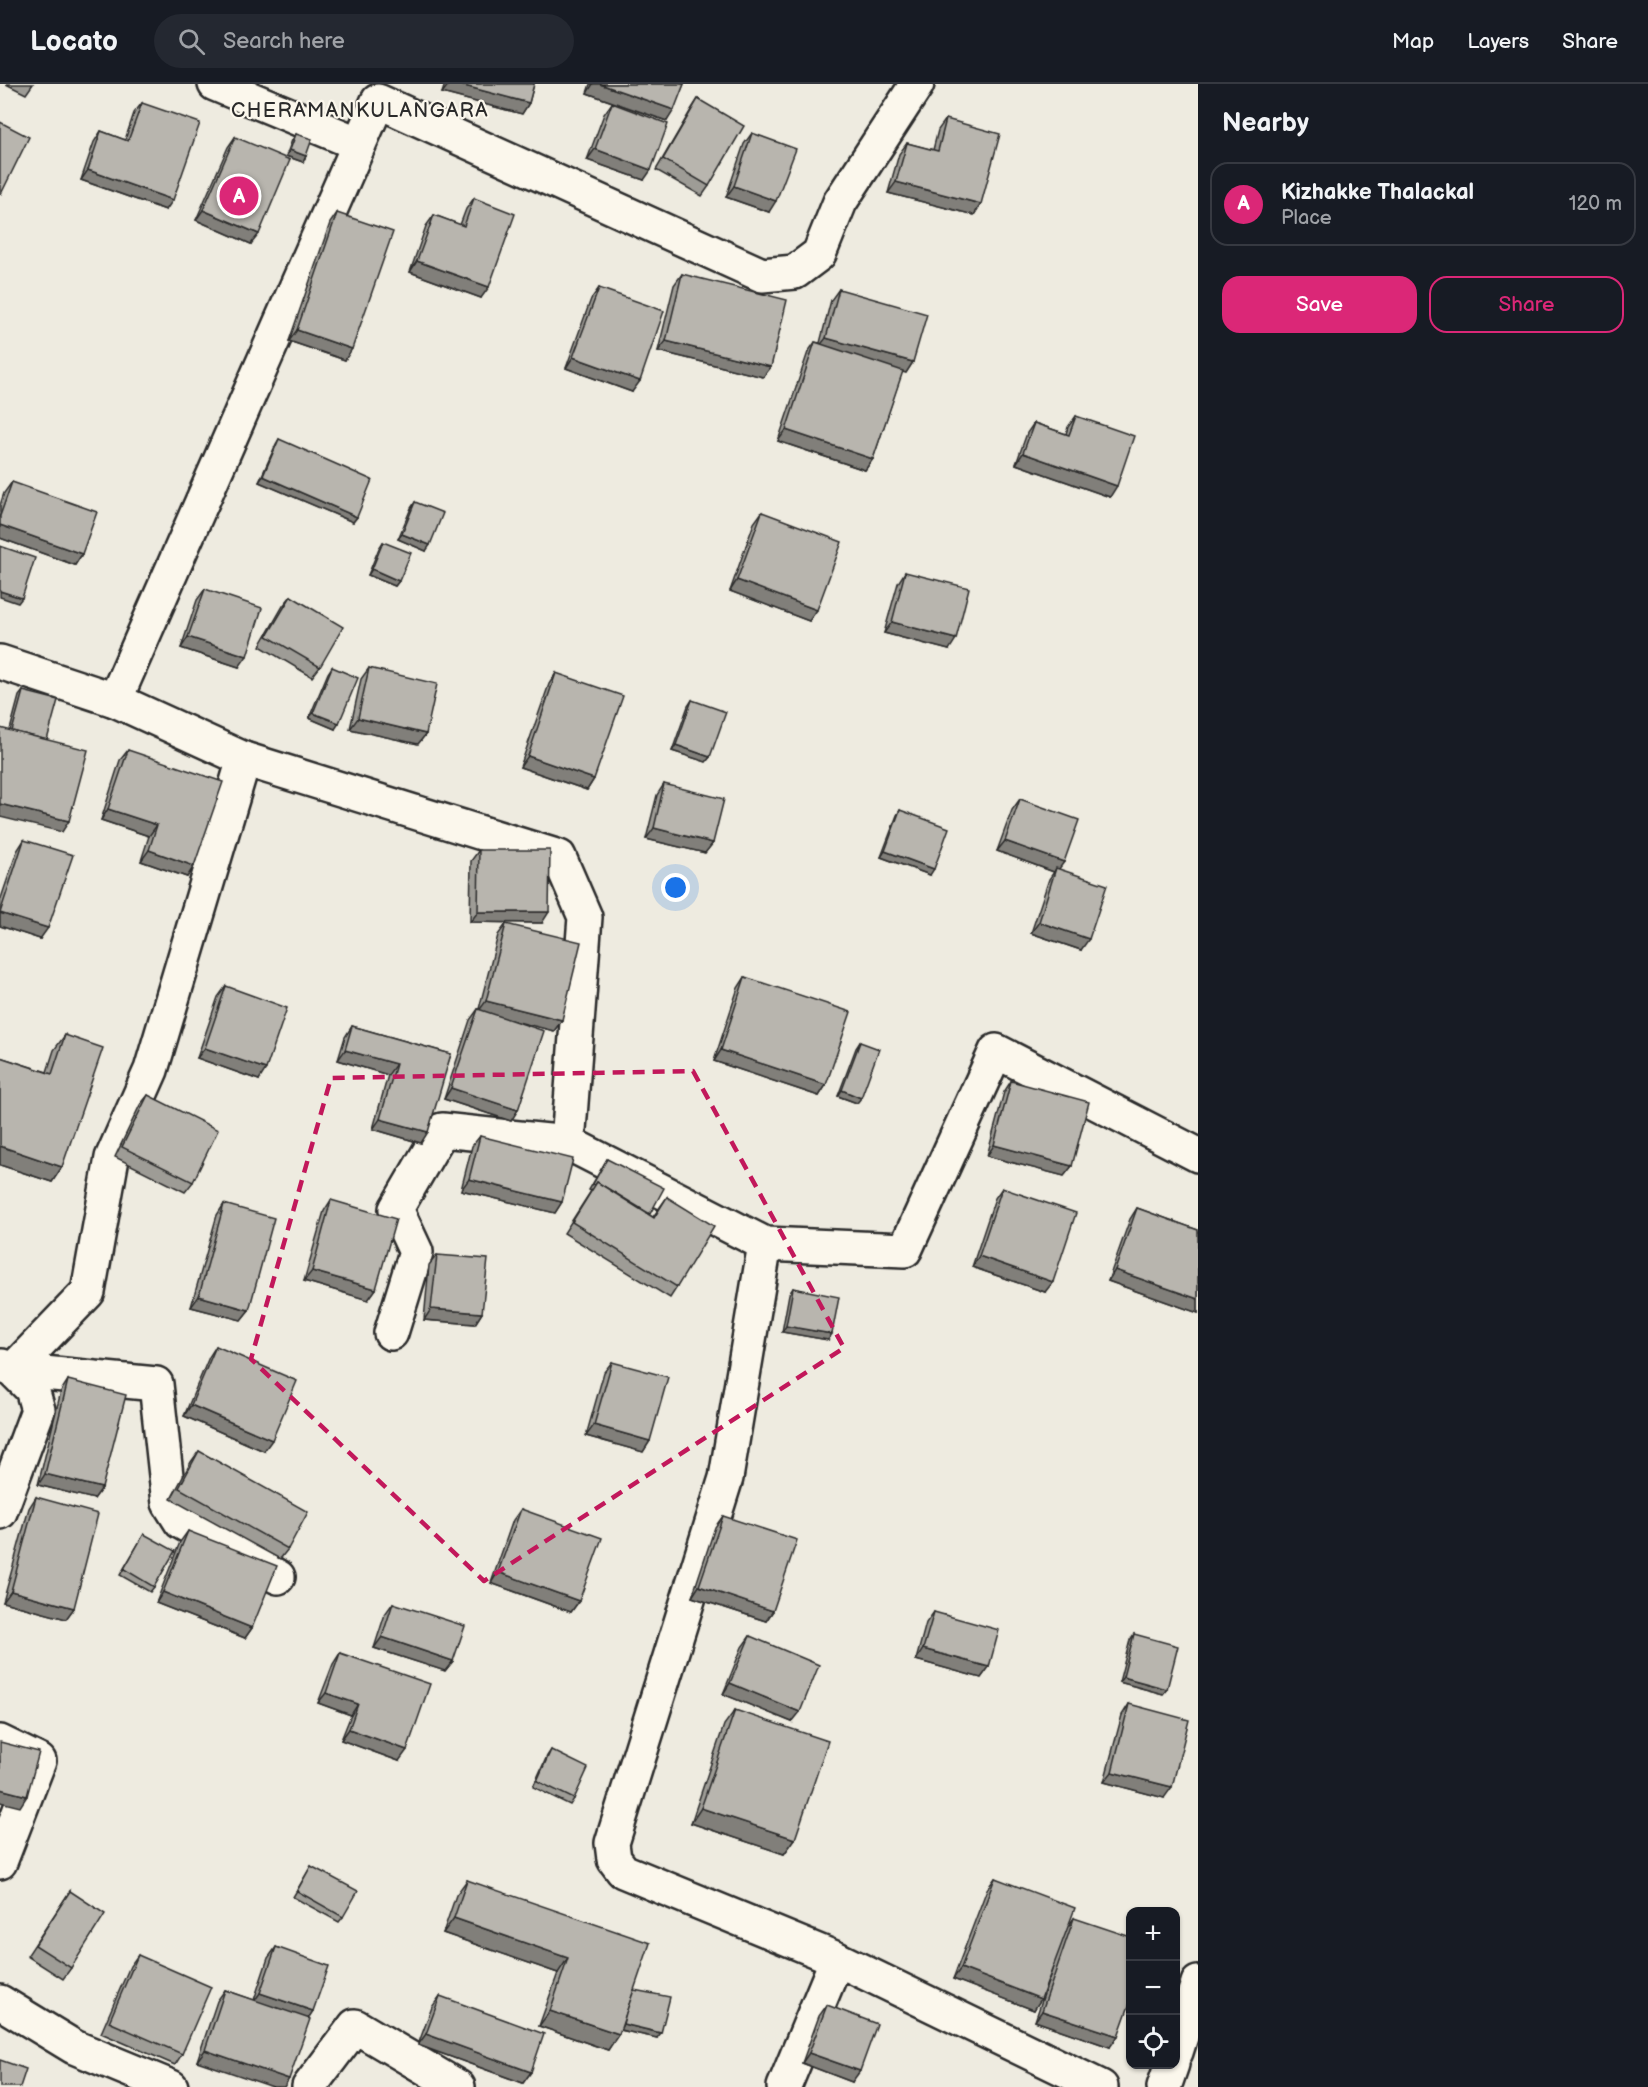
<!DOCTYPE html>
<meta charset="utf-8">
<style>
:root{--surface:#171b24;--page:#242831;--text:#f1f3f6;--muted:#9ea1a6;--line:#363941;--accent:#db2777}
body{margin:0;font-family:"Balsamiq Sans",sans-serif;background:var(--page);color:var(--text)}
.controls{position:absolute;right:18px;bottom:18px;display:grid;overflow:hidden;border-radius:12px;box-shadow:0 2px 4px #0004}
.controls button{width:54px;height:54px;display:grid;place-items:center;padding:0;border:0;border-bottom:2px solid var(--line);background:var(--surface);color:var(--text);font:30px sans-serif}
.you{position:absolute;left:676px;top:804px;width:21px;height:21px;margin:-15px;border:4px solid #fff;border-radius:50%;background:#1a73e8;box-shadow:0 0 0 9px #1a73e833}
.badge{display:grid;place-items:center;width:39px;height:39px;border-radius:50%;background:var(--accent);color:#fff;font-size:20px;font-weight:700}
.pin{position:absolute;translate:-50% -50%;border:3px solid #fff;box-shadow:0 2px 6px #0006}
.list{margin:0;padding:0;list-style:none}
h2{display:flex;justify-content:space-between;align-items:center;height:78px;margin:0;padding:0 24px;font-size:26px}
h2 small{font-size:20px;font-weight:400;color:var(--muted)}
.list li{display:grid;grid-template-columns:39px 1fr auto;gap:18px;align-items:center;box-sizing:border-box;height:84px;margin:0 12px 12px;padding:0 12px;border:2px solid var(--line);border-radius:18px}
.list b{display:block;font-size:22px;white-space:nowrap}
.list p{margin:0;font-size:20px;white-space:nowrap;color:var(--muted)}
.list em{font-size:20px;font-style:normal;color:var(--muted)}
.actions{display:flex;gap:12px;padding:18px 24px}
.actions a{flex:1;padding:14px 0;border:2px solid var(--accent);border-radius:18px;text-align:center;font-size:21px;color:var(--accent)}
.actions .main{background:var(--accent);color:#fff}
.icon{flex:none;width:33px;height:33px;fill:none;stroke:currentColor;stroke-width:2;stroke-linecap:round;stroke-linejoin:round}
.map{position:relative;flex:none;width:1198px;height:2003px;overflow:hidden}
header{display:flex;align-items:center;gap:36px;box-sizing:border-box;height:84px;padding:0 30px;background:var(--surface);border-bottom:2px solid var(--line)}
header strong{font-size:28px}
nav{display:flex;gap:33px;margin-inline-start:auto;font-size:21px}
.search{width:420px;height:54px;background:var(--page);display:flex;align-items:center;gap:15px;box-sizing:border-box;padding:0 21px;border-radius:33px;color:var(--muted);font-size:22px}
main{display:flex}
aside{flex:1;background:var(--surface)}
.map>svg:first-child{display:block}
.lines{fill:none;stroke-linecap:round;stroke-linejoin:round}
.street-casing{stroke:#2b2b2b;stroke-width:38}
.street{stroke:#fbf7ec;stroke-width:33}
.wall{fill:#9e9c96;stroke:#2b2b2b;stroke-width:1.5}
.shaded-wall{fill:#817f7a;stroke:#2b2b2b;stroke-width:1.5}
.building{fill:#b8b5ae;stroke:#2b2b2b;stroke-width:1.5}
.marked{fill:none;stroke:#c2185b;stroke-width:4.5;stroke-dasharray:12 8;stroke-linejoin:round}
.labels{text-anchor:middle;stroke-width:4.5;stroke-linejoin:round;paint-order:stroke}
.neighbourhood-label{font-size:20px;letter-spacing:1.5px;fill:#2b2b2b;stroke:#fbf7ec}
</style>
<header>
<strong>Locato</strong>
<div class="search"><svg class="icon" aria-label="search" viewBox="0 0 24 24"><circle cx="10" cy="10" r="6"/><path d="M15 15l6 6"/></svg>Search here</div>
<nav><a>Map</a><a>Layers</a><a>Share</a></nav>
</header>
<main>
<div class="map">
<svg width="1198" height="2003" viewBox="0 0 1198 2003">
<rect width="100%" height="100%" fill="#eeebe0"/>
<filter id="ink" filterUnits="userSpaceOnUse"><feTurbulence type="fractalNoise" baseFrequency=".0167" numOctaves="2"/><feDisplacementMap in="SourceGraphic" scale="12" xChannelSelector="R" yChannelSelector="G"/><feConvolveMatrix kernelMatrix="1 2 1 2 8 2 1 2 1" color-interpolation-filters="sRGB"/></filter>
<g filter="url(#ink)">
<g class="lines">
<defs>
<g id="street">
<path d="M215,0L359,60"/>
<path d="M0,578L115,616L244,675L559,773L585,833L568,1059L765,1160L905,1166L996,967L1198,1071"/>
<path d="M115,616L378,17L762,191L795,188L819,170L840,118L917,0"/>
<path d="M765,1160L726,1394L612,1759L614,1775L623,1787L837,1875L1101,2003"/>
<path d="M391,1249L416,1168L396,1125L442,1046L568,1059"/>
<path d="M13,1286L88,1208L112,1074L151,986L244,675"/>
<path d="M13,1286L156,1300L169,1419L181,1438L278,1493"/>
<path d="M0,1428L38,1326L32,1305L13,1286L2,1282"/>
<path d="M0,1658L39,1677L0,1778"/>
<path d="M0,1918L74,1963L171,2003"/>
<path d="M1176,1968L1198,1899"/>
<path d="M309,2003L355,1942L458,2003"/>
<path d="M784,2003L837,1875"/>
<path d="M1164,2003L1172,1980"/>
</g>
</defs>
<use href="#street" class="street-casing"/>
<use href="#street" class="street"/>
</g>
<g class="wall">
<path d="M6,0H33L26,10Z"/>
<path d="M445,0H534L529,19L522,30L442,9Z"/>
<path d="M590,0H684L667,37L587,9Z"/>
<path d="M698,15L709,102L702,112L656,86L691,26Z"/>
<path d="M142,19L166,126L81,96L94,58L101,47L125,56L134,29Z"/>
<path d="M612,19L644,96L587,76L604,30Z"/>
<path d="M946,35L981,120L974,131L888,109L899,70L907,59L933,66L938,46Z"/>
<path d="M752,49L769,128L726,113L744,60Z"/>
<path d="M296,50L306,72L303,78L286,72L292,56Z"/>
<path d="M235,53L251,160L196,136L228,63Z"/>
<path d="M474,114L481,214L410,188L426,142L434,131L460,141L466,125Z"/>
<path d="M337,129L345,276L289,257L330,139Z"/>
<path d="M682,190L771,283L763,293L658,267L674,201Z"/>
<path d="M599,204L632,308L566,284L591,215Z"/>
<path d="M839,205L913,278L906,289L902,288L873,375L865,386L778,357L808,268L815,258L820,259L831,216Z"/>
<path d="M1076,332L1110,413L1016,380L1027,349L1034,339L1066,350L1068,343Z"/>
<path d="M279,355L357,433L353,438L259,398L276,360Z"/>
<path d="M12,398L82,470L75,481L0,454V421L4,409Z"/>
<path d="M415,418L426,467L398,455L411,424Z"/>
<path d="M762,428L809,537L730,507L754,439Z"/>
<path d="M383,458L399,497L395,502L368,491L379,464Z"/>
<path d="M905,488L949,566L884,549L898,499Z"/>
<path d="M205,505L239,583L181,564L197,516Z"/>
<path d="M291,512L320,583L312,593L260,562L283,522Z"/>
<path d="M332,583L335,645L309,634L328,589Z"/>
<path d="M369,584L426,650L418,660L350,645L361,595Z"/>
<path d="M556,589L594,695L587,706L520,683L549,600Z"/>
<path d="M23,607L47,656L62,748L10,646L19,612Z"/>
<path d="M692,616L710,673L706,678L672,667L688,622Z"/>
<path d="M128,666L194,782L187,793L141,777L149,752L101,736L120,676Z"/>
<path d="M664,700L713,759L705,769L646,755L657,711Z"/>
<path d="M1020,715L1059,785L1081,866L1031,849L1049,795L1054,788L997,767L1012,726Z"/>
<path d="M900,726L930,791L881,773L897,731Z"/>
<path d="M24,756L40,855L0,842V817L17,767Z"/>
<path d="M479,766L542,839L470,838L471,777Z"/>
<path d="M506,840L562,936L554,947L512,936L511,1037L444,1015L470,936L478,925H479L498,851Z"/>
<path d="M745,893L826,1001L819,1012L714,977L738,904Z"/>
<path d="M226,902L259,996L197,974L218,913Z"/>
<path d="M352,942L451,970L421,1059L373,1045L388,991L338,976L345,953Z"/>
<path d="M65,951L62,1083L52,1098L0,1081V973L47,988L54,966Z"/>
<path d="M860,958L857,1019L838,1012L856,964Z"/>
<path d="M1011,997L1072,1082L1064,1092L987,1072L1004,1008Z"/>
<path d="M148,1011L193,1098L185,1108L115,1073L140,1021Z"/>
<path d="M480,1052L562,1118L555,1129L461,1106L472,1062Z"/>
<path d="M607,1075L649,1131L653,1133L667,1113L677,1203L670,1214L564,1149L591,1107L589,1106Z"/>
<path d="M1002,1104L1045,1208L972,1183L995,1114Z"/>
<path d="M331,1116L376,1205L368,1216L304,1197L324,1127Z"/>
<path d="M224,1120L249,1226L241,1236L191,1223L217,1131Z"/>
<path d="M1137,1124L1198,1146V1229L1108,1197L1130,1135Z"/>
<path d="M437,1171L482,1229L475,1240L424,1236L429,1181Z"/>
<path d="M793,1204L828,1256L782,1248L789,1210Z"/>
<path d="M216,1262L264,1367L184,1332L209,1273Z"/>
<path d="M612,1278L650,1357L643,1368L586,1352L604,1288Z"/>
<path d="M68,1296L102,1404L94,1415L38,1401L61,1307Z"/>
<path d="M199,1367L288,1465L280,1475L171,1415L191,1378Z"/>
<path d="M36,1413L74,1524L66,1535L3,1518L29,1424Z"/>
<path d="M521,1425L579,1517L571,1528L491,1499L513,1436Z"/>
<path d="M723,1432L773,1527L766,1537L692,1513L715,1443Z"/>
<path d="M188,1447L252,1544L245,1554L156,1519L180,1458Z"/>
<path d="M144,1450L154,1503L150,1508L120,1491Z"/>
<path d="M393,1519L453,1577L445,1587L374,1564L385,1530Z"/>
<path d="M934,1528L989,1583L981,1594L916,1576L926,1539Z"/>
<path d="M1134,1550L1167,1605L1163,1610L1119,1598L1130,1556Z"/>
<path d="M750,1552L792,1638L723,1610L742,1563Z"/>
<path d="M340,1569L399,1677L341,1656L351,1631L318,1619L333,1580Z"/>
<path d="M1129,1620L1164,1714L1104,1698L1122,1631Z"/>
<path d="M735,1626L795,1755L784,1770L691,1739L724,1641Z"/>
<path d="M551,1666L574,1715L570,1721L533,1703L547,1672Z"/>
<path d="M311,1782L343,1833L339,1838L293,1813Z"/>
<path d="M995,1794L1069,1841L1074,1834L1110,1963L1035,1937L1054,1880L1034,1926L953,1895L987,1805Z"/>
<path d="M467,1796L634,1906L657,1954L620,1946L608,1966L539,1942L558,1889L443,1849L456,1811Z"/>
<path d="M70,1807L71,1884L63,1895L27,1872Z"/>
<path d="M276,1863L313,1927L308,1934L197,1977L217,1917L225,1906L254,1916L268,1874Z"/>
<path d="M138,1871L182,1970L175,1981L101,1949L130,1882Z"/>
<path d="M440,1912L531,1988L523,1999L418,1961L432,1923Z"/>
<path d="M827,1921L852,1998L802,1979L819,1932Z"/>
</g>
<g class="shaded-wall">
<path d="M449,0H457L529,19L522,30L442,9Z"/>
<path d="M593,0H600L674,26L667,37L587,9Z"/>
<path d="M595,65L651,86L644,96L587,76Z"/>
<path d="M290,66L306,72L303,78L286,72Z"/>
<path d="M88,86L173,116L166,126L81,96Z"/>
<path d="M896,98L981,120L974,131L888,109Z"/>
<path d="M734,102L776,117L769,128L726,113Z"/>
<path d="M203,126L259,150L251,160L196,136Z"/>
<path d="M417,177L489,203L481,214L410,188Z"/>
<path d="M297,246L352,265L345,276L289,257Z"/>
<path d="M826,254L913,278L906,289L818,264Z"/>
<path d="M666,257L771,283L763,293L658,267Z"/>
<path d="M573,273L640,297L632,308L566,284Z"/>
<path d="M786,346L873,375L865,386L778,357Z"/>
<path d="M1023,369L1117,402L1110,413L1016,380Z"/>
<path d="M263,392L357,433L353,438L259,398Z"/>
<path d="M0,441L82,470L75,481L0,454Z"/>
<path d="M402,450L430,461L426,467L398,455Z"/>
<path d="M372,485L399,497L395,502L368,491Z"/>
<path d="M737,496L817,526L809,537L730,507Z"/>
<path d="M0,507L22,514L18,519L0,513Z"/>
<path d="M892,538L956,555L949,566L884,549Z"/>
<path d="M188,553L247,572L239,583L181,564Z"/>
<path d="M313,629L339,639L335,645L309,634Z"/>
<path d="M358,634L426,650L418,660L350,645Z"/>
<path d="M676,661L710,673L706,678L672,667Z"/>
<path d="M528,672L594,695L587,706L520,683Z"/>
<path d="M0,720L69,737L62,748L0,733Z"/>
<path d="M108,725L157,741L149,752L101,736Z"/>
<path d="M654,744L713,759L705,769L646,755Z"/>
<path d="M1005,757L1064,778L1056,789V784L1054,788L997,767Z"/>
<path d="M149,766L194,782L187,793L141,777Z"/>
<path d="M885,767L934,785L930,791L881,773Z"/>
<path d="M478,828H549L542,839L470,838Z"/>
<path d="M0,829L48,844L40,855L0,842Z"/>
<path d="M1039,838L1089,855L1081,866L1031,849Z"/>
<path d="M486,917L562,936L554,947L478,928Z"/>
<path d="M205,964L266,985L259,996L197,974Z"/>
<path d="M345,966L396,980L388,991L338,976Z"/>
<path d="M721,966L826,1001L819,1012L714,977Z"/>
<path d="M451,1004L518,1026L511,1037L444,1015Z"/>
<path d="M842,1006L861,1014L857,1019L838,1012Z"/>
<path d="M380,1035L428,1048L421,1059L373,1045Z"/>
<path d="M994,1061L1072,1082L1064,1092L987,1072Z"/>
<path d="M0,1062L62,1083L52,1098L0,1081Z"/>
<path d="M469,1095L562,1118L555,1129L461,1106Z"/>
<path d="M979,1172L1053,1198L1045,1208L972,1183Z"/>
<path d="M1115,1186L1198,1215V1229L1108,1197Z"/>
<path d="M312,1187L376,1205L368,1216L304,1197Z"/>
<path d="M199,1212L249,1226L241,1236L191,1223Z"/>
<path d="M431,1225L482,1229L475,1240L424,1236Z"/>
<path d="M786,1242L832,1250L828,1256L782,1248Z"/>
<path d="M191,1321L272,1356L264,1367L184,1332Z"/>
<path d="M594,1341L650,1357L643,1368L586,1352Z"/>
<path d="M45,1390L102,1404L94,1415L38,1401Z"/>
<path d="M498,1488L579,1517L571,1528L491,1499Z"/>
<path d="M699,1502L773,1527L766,1537L692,1513Z"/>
<path d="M11,1507L74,1524L66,1535L3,1518Z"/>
<path d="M163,1508L252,1544L245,1554L156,1519Z"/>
<path d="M382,1553L453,1577L445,1587L374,1564Z"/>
<path d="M923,1565L989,1583L981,1594L916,1576Z"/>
<path d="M1123,1593L1167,1605L1163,1610L1119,1598Z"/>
<path d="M730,1599L800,1628L792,1638L723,1610Z"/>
<path d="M326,1609L358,1620L351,1631L318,1619Z"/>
<path d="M349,1645L407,1666L399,1677L341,1656Z"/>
<path d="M1112,1688L1172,1703L1164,1714L1104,1698Z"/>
<path d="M0,1705L27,1712L20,1723L0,1718Z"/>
<path d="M701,1724L795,1755L784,1770L691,1739Z"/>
<path d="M454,1834L568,1874L558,1889L443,1849Z"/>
<path d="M961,1884L1041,1915L1034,1926L953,1895Z"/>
<path d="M260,1909L313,1927L306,1938L253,1919Z"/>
<path d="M550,1927L619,1950L608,1966L539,1942Z"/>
<path d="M1042,1927L1118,1952L1110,1963L1035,1937Z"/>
<path d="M623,1940L661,1949L657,1954L620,1946Z"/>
<path d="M426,1950L531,1988L523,1999L418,1961Z"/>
<path d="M205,1966L289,1995L284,2003H273L197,1977Z"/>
<path d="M809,1969L860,1987L852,1998L802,1979Z"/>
</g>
<g class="building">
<path d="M457,0H534L529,19Z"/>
<path d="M600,0H684L674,26Z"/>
<path d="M698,15L744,42L709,102L663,75Z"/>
<path d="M142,19L200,39L173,116L88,86L101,47L128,57Z"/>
<path d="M612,19L668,40L651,86L595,65Z"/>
<path d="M946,35L1000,50L981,120L896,98L907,59L938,67Z"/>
<path d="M0,38L29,53L1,110H0Z"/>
<path d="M752,49L796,65L776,117L734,102Z"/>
<path d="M296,50L312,55L306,72L290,66Z"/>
<path d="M235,53L290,76L259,150L203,126Z"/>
<path d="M474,114L515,130L489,203L417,177L434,131L464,142Z"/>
<path d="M337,129L393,148L352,265L297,246Z"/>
<path d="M682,190L787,216L771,283L666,257Z"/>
<path d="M599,204L664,227L640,297L573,273Z"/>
<path d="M839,205L927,230L913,278L826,254Z"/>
<path d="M815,258L903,287L873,375L786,346Z"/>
<path d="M1076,332L1134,352L1117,402L1023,369L1034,339L1069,351Z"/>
<path d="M279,355L372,396L357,433L263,392Z"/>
<path d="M12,398L97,428L82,470L0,441V432Z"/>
<path d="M415,418L443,429L430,461L402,450Z"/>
<path d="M762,428L842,458L817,526L737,496Z"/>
<path d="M383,458L411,469L399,497L372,485Z"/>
<path d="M0,462L35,474L22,514L0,507Z"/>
<path d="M905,488L969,504L956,555L892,538Z"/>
<path d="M205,505L262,524L247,572L188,553Z"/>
<path d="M291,512L343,543L320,583L267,552Z"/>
<path d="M332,583L358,594L339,639L313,629Z"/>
<path d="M369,584L437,600L426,650L358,634Z"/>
<path d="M556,589L623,612L594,695L528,672Z"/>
<path d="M23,607L58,616L47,656L12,647Z"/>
<path d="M692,616L726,628L710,673L676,661Z"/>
<path d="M0,644L88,666L69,737L0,720Z"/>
<path d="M128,666L223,698L194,782L149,766L157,741L108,725Z"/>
<path d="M664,700L724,715L713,759L654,744Z"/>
<path d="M1020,715L1079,736L1064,778L1005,757Z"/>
<path d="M900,726L949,744L934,785L885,767Z"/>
<path d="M24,756L73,771L48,844L0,829Z"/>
<path d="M479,766H550L549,828H478Z"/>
<path d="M1056,784L1107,801L1089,855L1039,838Z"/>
<path d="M506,840L581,858L562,936L486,917Z"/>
<path d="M745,893L851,928L826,1001L721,966Z"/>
<path d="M226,902L287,924L266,985L205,964Z"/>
<path d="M478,925L544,947L518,1026L451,1004Z"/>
<path d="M352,942L451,970L428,1048L380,1035L396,980L345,966Z"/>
<path d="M65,951L103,964L62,1083L0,1062V973L52,990Z"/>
<path d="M860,958L879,965L861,1014L842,1006Z"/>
<path d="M1011,997L1089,1018L1072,1082L994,1061Z"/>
<path d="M148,1011L218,1046L193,1098L122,1063Z"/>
<path d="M480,1052L573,1075L562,1118L469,1095Z"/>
<path d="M607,1075L664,1104L650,1130L597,1098L595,1101L593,1100Z"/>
<path d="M597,1098L654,1134L667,1113L714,1142L677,1203L572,1138Z"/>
<path d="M1002,1104L1076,1129L1053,1198L979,1172Z"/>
<path d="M331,1116L396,1135L376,1205L312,1187Z"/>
<path d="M224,1120L274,1134L249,1226L199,1212Z"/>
<path d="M1137,1124L1198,1146V1215L1115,1186Z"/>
<path d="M437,1171L488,1175L482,1229L431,1225Z"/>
<path d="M793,1204L839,1213L832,1250L786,1242Z"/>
<path d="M216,1262L297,1297L272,1356L191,1321Z"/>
<path d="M612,1278L668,1293L650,1357L594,1341Z"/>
<path d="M68,1296L126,1311L102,1404L45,1390Z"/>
<path d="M199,1367L308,1428L288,1465L179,1404Z"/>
<path d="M36,1413L98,1430L74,1524L11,1507Z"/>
<path d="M521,1425L602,1454L579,1517L498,1488Z"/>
<path d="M723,1432L797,1456L773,1527L699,1502Z"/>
<path d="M188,1447L277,1482L252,1544L163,1508Z"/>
<path d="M144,1450L175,1467L154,1503L124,1485Z"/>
<path d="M393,1519L465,1542L453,1577L382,1553Z"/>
<path d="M934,1528L999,1546L989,1583L923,1565Z"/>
<path d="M1134,1550L1178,1562L1167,1605L1123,1593Z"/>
<path d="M750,1552L819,1581L800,1628L730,1599Z"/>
<path d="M340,1569L430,1600L407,1666L349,1645L358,1620L326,1609Z"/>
<path d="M1129,1620L1189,1636L1172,1703L1112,1688Z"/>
<path d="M735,1626L828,1657L795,1755L701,1724Z"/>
<path d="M0,1658L39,1668L27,1712L0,1705Z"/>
<path d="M551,1666L588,1684L574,1715L537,1697Z"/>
<path d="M311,1782L358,1807L343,1833L297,1807Z"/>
<path d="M995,1794L1075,1824L1041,1915L961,1884Z"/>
<path d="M467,1796L650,1859L619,1950L550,1927L568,1874L454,1834Z"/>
<path d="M70,1807L105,1830L71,1884L35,1861Z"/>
<path d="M1074,1834L1131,1853V1916L1118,1952L1042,1927Z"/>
<path d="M276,1863L329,1882L313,1927L260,1909Z"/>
<path d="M138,1871L211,1903L182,1970L109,1938Z"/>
<path d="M225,1906L310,1935L289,1995L205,1966Z"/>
<path d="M634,1906L670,1913L661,1949L623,1940L626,1929Z"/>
<path d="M440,1912L544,1950L531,1988L426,1950Z"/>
<path d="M827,1921L877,1940L860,1987L809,1969Z"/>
<path d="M0,1976L26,1985L20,2003H0Z"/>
</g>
</g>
<path class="marked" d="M693,987L844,1264L484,1497L251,1275L331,994Z"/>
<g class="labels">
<g class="neighbourhood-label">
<text x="360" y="33">CHERAMANKULANGARA</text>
</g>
</g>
</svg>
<div class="controls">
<button>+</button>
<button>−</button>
<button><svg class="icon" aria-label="locate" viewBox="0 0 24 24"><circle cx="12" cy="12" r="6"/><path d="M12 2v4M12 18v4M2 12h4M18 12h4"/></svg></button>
</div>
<div class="you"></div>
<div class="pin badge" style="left:239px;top:112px">A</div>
</div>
<aside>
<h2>Nearby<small></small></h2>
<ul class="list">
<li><span class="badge">A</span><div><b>Kizhakke Thalackal</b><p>Place</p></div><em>120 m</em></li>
</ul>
<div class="actions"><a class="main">Save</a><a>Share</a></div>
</aside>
</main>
